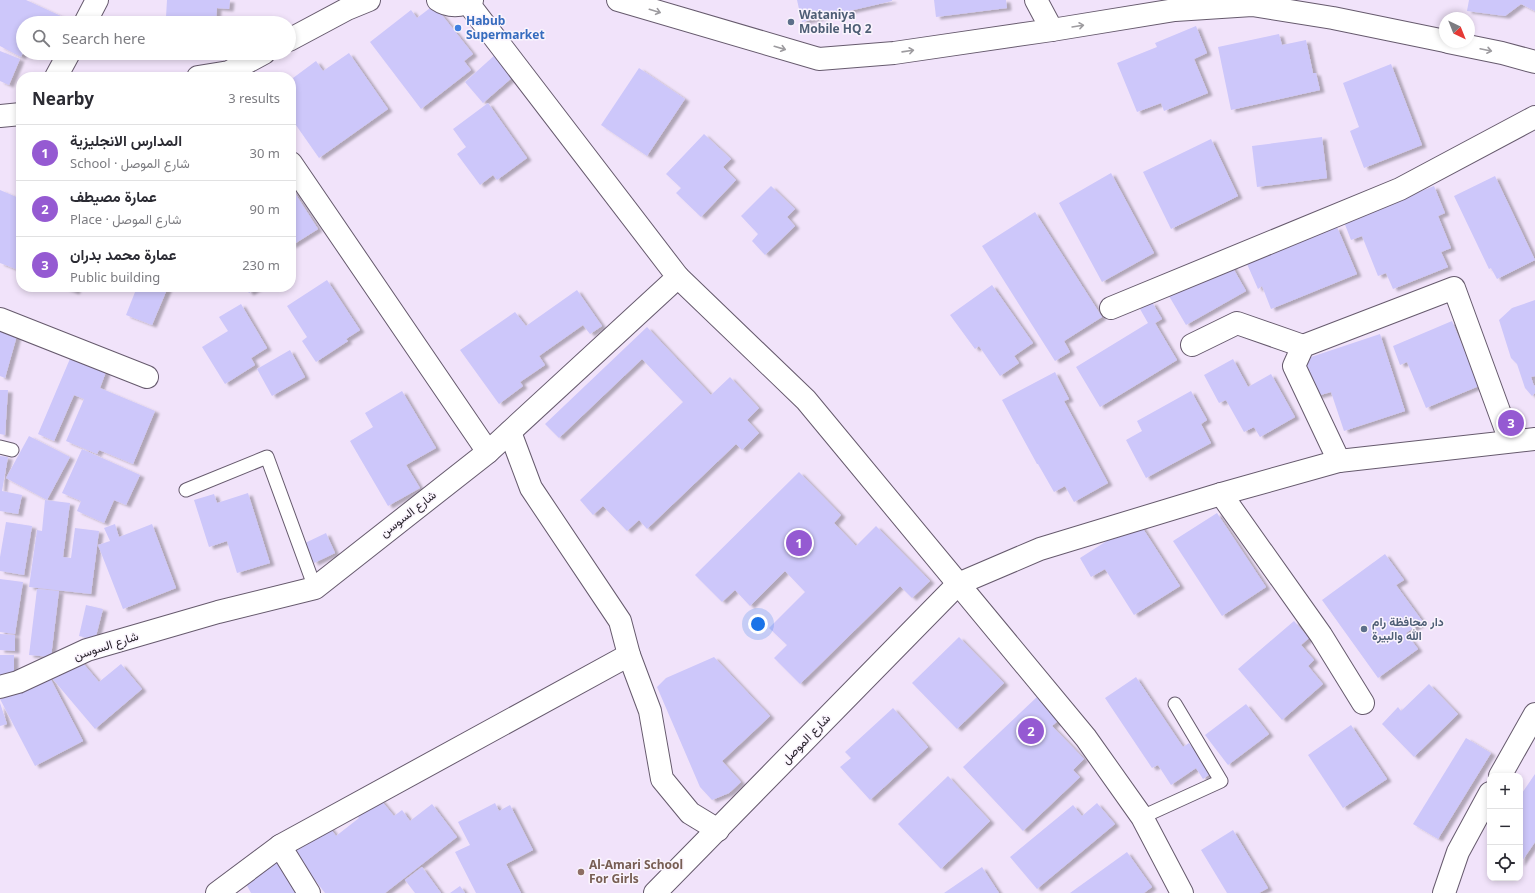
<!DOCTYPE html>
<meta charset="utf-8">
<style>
:root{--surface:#fff;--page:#f7f7f7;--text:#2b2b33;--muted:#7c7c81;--line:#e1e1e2;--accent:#955ad2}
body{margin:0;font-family:"Noto Sans",Vazirmatn,sans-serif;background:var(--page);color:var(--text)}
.controls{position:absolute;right:12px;bottom:12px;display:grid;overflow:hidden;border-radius:8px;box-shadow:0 2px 6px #0003}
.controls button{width:36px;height:36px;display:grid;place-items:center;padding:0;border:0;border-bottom:1px solid var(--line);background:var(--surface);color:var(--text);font:20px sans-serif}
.compass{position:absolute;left:1439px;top:12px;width:36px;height:36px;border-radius:50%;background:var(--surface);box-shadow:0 2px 6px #0003;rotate:137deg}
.you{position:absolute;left:758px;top:624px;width:14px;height:14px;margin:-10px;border:3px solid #fff;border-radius:50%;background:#1a73e8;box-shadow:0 0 0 6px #1a73e833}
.badge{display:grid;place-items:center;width:26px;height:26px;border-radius:50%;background:var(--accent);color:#fff;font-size:13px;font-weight:700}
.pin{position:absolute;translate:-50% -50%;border:2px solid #fff;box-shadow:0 1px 4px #0006}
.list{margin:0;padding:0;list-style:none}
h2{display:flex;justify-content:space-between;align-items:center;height:52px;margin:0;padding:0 16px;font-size:17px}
h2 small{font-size:13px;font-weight:400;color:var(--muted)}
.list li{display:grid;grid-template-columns:26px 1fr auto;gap:12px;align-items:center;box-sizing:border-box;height:56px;padding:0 16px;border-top:1px solid var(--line)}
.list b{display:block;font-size:15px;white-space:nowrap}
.list p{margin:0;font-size:13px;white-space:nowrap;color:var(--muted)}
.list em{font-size:13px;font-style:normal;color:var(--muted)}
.icon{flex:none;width:22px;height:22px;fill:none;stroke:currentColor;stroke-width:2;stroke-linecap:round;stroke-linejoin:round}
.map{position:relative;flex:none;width:1535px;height:893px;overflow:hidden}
.search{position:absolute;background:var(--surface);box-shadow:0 2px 6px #0003;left:16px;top:16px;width:280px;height:44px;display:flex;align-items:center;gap:10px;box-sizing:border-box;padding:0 14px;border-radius:22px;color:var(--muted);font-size:15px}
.panel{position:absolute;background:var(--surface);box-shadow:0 2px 6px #0003;left:16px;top:72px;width:280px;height:220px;border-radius:16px}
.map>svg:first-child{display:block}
.building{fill:#cdc7fa;filter:url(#shadow)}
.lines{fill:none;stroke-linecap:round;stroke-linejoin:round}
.service-casing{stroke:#665a6d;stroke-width:15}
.minor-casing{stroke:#665a6d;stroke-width:24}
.tertiary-casing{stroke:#665a6d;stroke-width:24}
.service{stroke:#fff;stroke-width:13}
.minor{stroke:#fff;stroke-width:22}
.tertiary{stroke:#fff;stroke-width:22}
.oneway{stroke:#9d9b9f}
.service-dot{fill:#5c6f8a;stroke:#faf4fd;stroke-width:1.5}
.shop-dot{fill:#3f7fe0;stroke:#faf4fd;stroke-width:1.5}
.education-dot{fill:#8d6e63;stroke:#faf4fd;stroke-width:1.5}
.labels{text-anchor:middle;stroke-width:3;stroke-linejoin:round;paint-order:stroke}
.service-label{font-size:12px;font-weight:bold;fill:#4e5e75;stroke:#faf4fd;text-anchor:start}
.shop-label{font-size:12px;font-weight:bold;fill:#366cbe;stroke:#faf4fd;text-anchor:start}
.street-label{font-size:12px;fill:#262129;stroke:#faf4fd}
.education-label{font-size:12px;font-weight:bold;fill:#785e54;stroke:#faf4fd;text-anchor:start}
</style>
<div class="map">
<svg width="1535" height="893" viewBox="0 0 1535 893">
<defs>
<filter id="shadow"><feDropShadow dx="4.5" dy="2.5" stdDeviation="1" flood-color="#0004"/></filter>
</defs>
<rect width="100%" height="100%" fill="#f1e3fa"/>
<g class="building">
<path d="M0,0H26L63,17L61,23H23V53L21,57L0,46Z"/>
<path d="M167,0H230L229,9L217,8L216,21L166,17Z"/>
<path d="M797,0H892V1L802,22Z"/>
<path d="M934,0H1006L1007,8L936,17Z"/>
<path d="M1469,0H1535V11L1521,4L1505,16L1467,11Z"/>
<path d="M434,5L473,54L464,61L471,70L421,109L370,42L411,10L417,18Z"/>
<path d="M1196,26L1207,53L1194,59L1208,93L1164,111L1161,103L1137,112L1117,63L1157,47L1155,43Z"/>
<path d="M1279,34L1282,45L1306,40L1313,73H1316L1320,90L1231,110L1218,47Z"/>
<path d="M0,51L20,59L9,85L0,81Z"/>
<path d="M349,53L388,109L319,158L291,118V85L295,82L293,78L316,61L323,71Z"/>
<path d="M496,54L515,75L483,103L465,82Z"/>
<path d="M1391,64L1422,145L1364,168L1350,131L1359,127L1343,83Z"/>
<path d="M639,68L685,99L647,156L601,125Z"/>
<path d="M488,103L527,158L497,180L493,175L480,185L457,154L466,147L453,129Z"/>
<path d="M704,134L731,159L723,167L736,180L701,217L676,193L681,188L666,174Z"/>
<path d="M1322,137L1327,178L1257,187L1252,146Z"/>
<path d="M1211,139L1238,196L1171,229L1143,172Z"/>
<path d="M1111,173L1154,253L1102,282L1059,203Z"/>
<path d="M1495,176L1535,260L1497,279L1491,268L1489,269L1454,196Z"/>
<path d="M771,186L795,209L787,217L795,226L765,255L752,241L758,234L741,216Z"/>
<path d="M1434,186L1445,213L1438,216L1451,248L1441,252L1448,267L1393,289L1386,273L1378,276L1362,236L1351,240L1344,222Z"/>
<path d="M291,187L318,229L291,246Z"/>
<path d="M0,190L21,199V271L0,263Z"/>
<path d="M1035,212L1102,317L1064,341L1070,352L1055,361L982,246Z"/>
<path d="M1337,227L1357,274L1271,309L1262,286L1258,289L1247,264Z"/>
<path d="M1229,261L1246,291L1186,325L1169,296Z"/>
<path d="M327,280L360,330L346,339L348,341L316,362L302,341L307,337L287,306Z"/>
<path d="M992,285L1033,343L1014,356L1019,363L1000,376L979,346L975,349L950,315Z"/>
<path d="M62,287H77L75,292Z"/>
<path d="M137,287H168L152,325L126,315Z"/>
<path d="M245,287H259L249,293Z"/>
<path d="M577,290L602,326L590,334L583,325L539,356L545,365L520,382L523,386L499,404L460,350L515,312L526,326Z"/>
<path d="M1535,300V376L1531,377L1534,386L1535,385V393L1532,396L1525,388L1517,364L1511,358L1499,320L1512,308Z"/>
<path d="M1152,302L1162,319L1155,323L1177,360L1100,407L1076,367L1148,323L1140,309Z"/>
<path d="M241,304L267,348L251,358L255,365L225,384L202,347L228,331L219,317Z"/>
<path d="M1452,321L1479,386L1426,408L1407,362L1400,365L1393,346Z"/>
<path d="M0,327L18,332L5,378L0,376Z"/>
<path d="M647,327L711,395L730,377L759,408L747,420L759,433L742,450L736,444L647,529L639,520L627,531L603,506L593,515L580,500L683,402L642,359L559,438L545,424Z"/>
<path d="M1380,334L1405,411L1344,431L1331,392L1317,396L1305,359Z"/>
<path d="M290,350L305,377L272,396L257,369Z"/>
<path d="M72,354L107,369L100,388L155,411L133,464L99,450L97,454L66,441L84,399L74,395L54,441L38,434Z"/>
<path d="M1233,359L1248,387L1271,374L1295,417L1260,437L1254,427L1244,432L1226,400L1219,403L1204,375Z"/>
<path d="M1055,372L1069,399L1064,401L1108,483L1074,502L1065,486L1054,492L1038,464H1037L1002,400Z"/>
<path d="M0,390H8L5,435L0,434Z"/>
<path d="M402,391L436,448L406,465L420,488L388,506L350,441L373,427L365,413Z"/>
<path d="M1191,391L1207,420L1201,424L1211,443L1146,478L1126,440L1142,431L1137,421Z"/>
<path d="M29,436L70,457L47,500L6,478Z"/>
<path d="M82,449L140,475L126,505L114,500L104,523L77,511L81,501L62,493Z"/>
<path d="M0,456L8,457L2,491L22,495L18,514L0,511Z"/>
<path d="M799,472L841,515L834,523L856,546L876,526L930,581L912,598L900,586L800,684L774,658L787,645L769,628L805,592L785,571L750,606L735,590L722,602L695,575Z"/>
<path d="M248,493L270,563L237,573L227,541L209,547L194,500L214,494L217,503Z"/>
<path d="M45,500L70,503L63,557L71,558L75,528L99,531L91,594L29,587L37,530L42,531Z"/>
<path d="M1217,513L1266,587L1222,616L1173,541Z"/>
<path d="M1138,521L1180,586L1134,615L1105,569L1091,577L1080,558Z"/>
<path d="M6,522L32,526L24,575L0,571V557Z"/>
<path d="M115,524L119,537L152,524L176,588L123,609L98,545L110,541L104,528Z"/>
<path d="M326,533L335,553L314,563L305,543Z"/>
<path d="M1385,554L1404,580L1396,585L1423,622L1406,633L1418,649L1378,678L1322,600Z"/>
<path d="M0,579L23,582L15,634L0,632Z"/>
<path d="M37,589L59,591L51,657L29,655Z"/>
<path d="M86,605L103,609L95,640L79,636Z"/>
<path d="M1294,621L1309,638L1301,645L1314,660L1308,666L1323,684L1282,720L1238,669Z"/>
<path d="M0,634L15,635V651L0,650Z"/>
<path d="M959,637L1004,683L957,729L912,683Z"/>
<rect x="0" y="655" width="14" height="26"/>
<path d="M77,656L99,682L121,664L142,689L95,729L51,677Z"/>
<path d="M714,657L770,716L722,761L741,782L729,793L712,800L700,787L657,687L666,678Z"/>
<path d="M48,674L83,741L35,766L0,699Z"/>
<path d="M1136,677L1183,747L1189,743L1210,774L1203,779L1196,768L1171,785L1158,765L1152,768L1105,698Z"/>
<path d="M1429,684L1458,714L1414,757L1382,724L1398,707L1401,711Z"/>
<path d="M1038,696L1060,719L1052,726L1084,759L1073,770L1080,777L1023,831L963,767Z"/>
<path d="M0,703L7,724L0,726Z"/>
<path d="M1246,704L1269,734L1228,765L1205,735Z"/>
<path d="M893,708L928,747L870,800L840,767L851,758L845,752Z"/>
<path d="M1351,725L1387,779L1343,808L1308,755Z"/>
<path d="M1466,738L1491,753L1438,839L1413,824Z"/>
<path d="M1535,774V842L1520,864V796Z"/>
<path d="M948,776L990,821L941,869L898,824Z"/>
<path d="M380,799L394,816L402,810L410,821L432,804L457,837L385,893H325L293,852L328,825L336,836L359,818L357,816Z"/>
<path d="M495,803L499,811L510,805L533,850L506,864L521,893H476L455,852L470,845L458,822Z"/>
<path d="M1097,803L1115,824L1037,889L1010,857L1073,805L1082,816Z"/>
<path d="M1233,830L1268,888L1259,893H1227L1201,850Z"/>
<path d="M1127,852L1152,887L1144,893H1070Z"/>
<path d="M285,857L305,893H251L244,880Z"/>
<path d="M422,867L441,893H415L405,880Z"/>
<path d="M982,867L999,893H944Z"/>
<path d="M460,886L465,893H450Z"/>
</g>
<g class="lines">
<defs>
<g id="service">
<path d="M0,447L12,450"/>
<path d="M186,490L267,457L315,588"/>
<path d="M1142,817L1221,781L1175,704"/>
</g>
<g id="minor">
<path d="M1036,0L1052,30"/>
<path d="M85,23L97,0"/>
<path d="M56,77L69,53"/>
<path d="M1111,308L1400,189L1535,117"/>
<path d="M0,319L147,377"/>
<path d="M1192,345L1237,323L1303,346"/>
<path d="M510,432L531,488L620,621L629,655L650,711L662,779L690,813L718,830"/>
<path d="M1339,461L1294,366L1303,346L1454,288L1510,441"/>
<path d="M1221,494L1321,635L1363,703"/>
<path d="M0,687L18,682L87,650L218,612L315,588L488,452L291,163"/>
<path d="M1500,776L1535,714"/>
<path d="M217,893L280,846"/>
<path d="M309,893L280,846L629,655"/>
<path d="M655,893L958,584"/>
<path d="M1444,893L1458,852L1490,793"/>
</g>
<g id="tertiary">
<path d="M438,0C448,7 462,7 472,0"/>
<path d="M618,0L819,59L894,53L1052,30L1175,10L1252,5L1333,18L1445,41"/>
<path d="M468,3L678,277L488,452"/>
<path d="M289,40L347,9L369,0"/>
<path d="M1448,42L1502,53L1535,62"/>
<path d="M198,77L229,72L264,53"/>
<path d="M0,116L21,114"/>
<path d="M678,277L806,400L1086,738L1142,817L1182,893"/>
<path d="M958,584L1040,549L1221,494L1339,461L1535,439"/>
</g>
</defs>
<use href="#service" class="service-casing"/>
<use href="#minor" class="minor-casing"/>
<use href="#tertiary" class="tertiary-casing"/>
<use href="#service" class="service"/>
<use href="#minor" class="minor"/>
<use href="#tertiary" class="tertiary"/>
</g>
<defs><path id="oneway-shaft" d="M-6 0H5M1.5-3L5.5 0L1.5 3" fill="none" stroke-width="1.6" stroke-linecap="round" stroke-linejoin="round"/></defs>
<g class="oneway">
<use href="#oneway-shaft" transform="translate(655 11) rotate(17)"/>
<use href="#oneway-shaft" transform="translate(1078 26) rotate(-9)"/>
<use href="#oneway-shaft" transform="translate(780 48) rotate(16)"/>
<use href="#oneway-shaft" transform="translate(1486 50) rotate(12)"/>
<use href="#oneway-shaft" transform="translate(908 51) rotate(-8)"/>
</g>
<g class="service-dot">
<circle cx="791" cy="22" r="4"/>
<circle cx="1364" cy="629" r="4"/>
</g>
<circle class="shop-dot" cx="458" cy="28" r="4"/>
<circle class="education-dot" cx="581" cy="872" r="4"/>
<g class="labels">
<g class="service-label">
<text x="799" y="19">Wataniya<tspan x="799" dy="14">Mobile HQ 2</tspan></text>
<text x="1372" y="626">دار محافظة رام<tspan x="1372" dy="14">الله والبيرة</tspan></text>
</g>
<g class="shop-label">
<text x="466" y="25">Habub<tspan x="466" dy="14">Supermarket</tspan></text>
</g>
<g class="street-label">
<text transform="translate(408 514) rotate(-38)" y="4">شارع السوسن</text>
<text transform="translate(106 646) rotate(-18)" y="4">شارع السوسن</text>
<text transform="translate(806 739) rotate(-46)" y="4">شارع الموصل</text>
</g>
<g class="education-label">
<text x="589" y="869">Al-Amari School<tspan x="589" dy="14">For Girls</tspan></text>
</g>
</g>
</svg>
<div class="controls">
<button>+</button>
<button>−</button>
<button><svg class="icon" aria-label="locate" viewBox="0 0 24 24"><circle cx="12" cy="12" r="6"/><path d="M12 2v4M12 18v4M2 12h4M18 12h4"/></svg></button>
</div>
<svg class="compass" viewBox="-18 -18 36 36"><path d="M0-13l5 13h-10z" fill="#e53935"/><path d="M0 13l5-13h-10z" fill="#7c7c81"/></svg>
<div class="you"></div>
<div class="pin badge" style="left:799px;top:543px">1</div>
<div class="pin badge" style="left:1031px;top:731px">2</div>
<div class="pin badge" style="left:1511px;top:423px">3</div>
<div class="search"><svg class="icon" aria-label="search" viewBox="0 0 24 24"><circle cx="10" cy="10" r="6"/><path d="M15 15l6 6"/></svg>Search here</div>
<section class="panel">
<h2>Nearby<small>3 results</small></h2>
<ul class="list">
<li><span class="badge">1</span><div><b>المدارس الانجليزية</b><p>School · شارع الموصل</p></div><em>30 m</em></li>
<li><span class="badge">2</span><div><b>عمارة مصيطف</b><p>Place · شارع الموصل</p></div><em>90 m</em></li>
<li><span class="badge">3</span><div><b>عمارة محمد بدران</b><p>Public building</p></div><em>230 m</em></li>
</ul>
</section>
</div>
